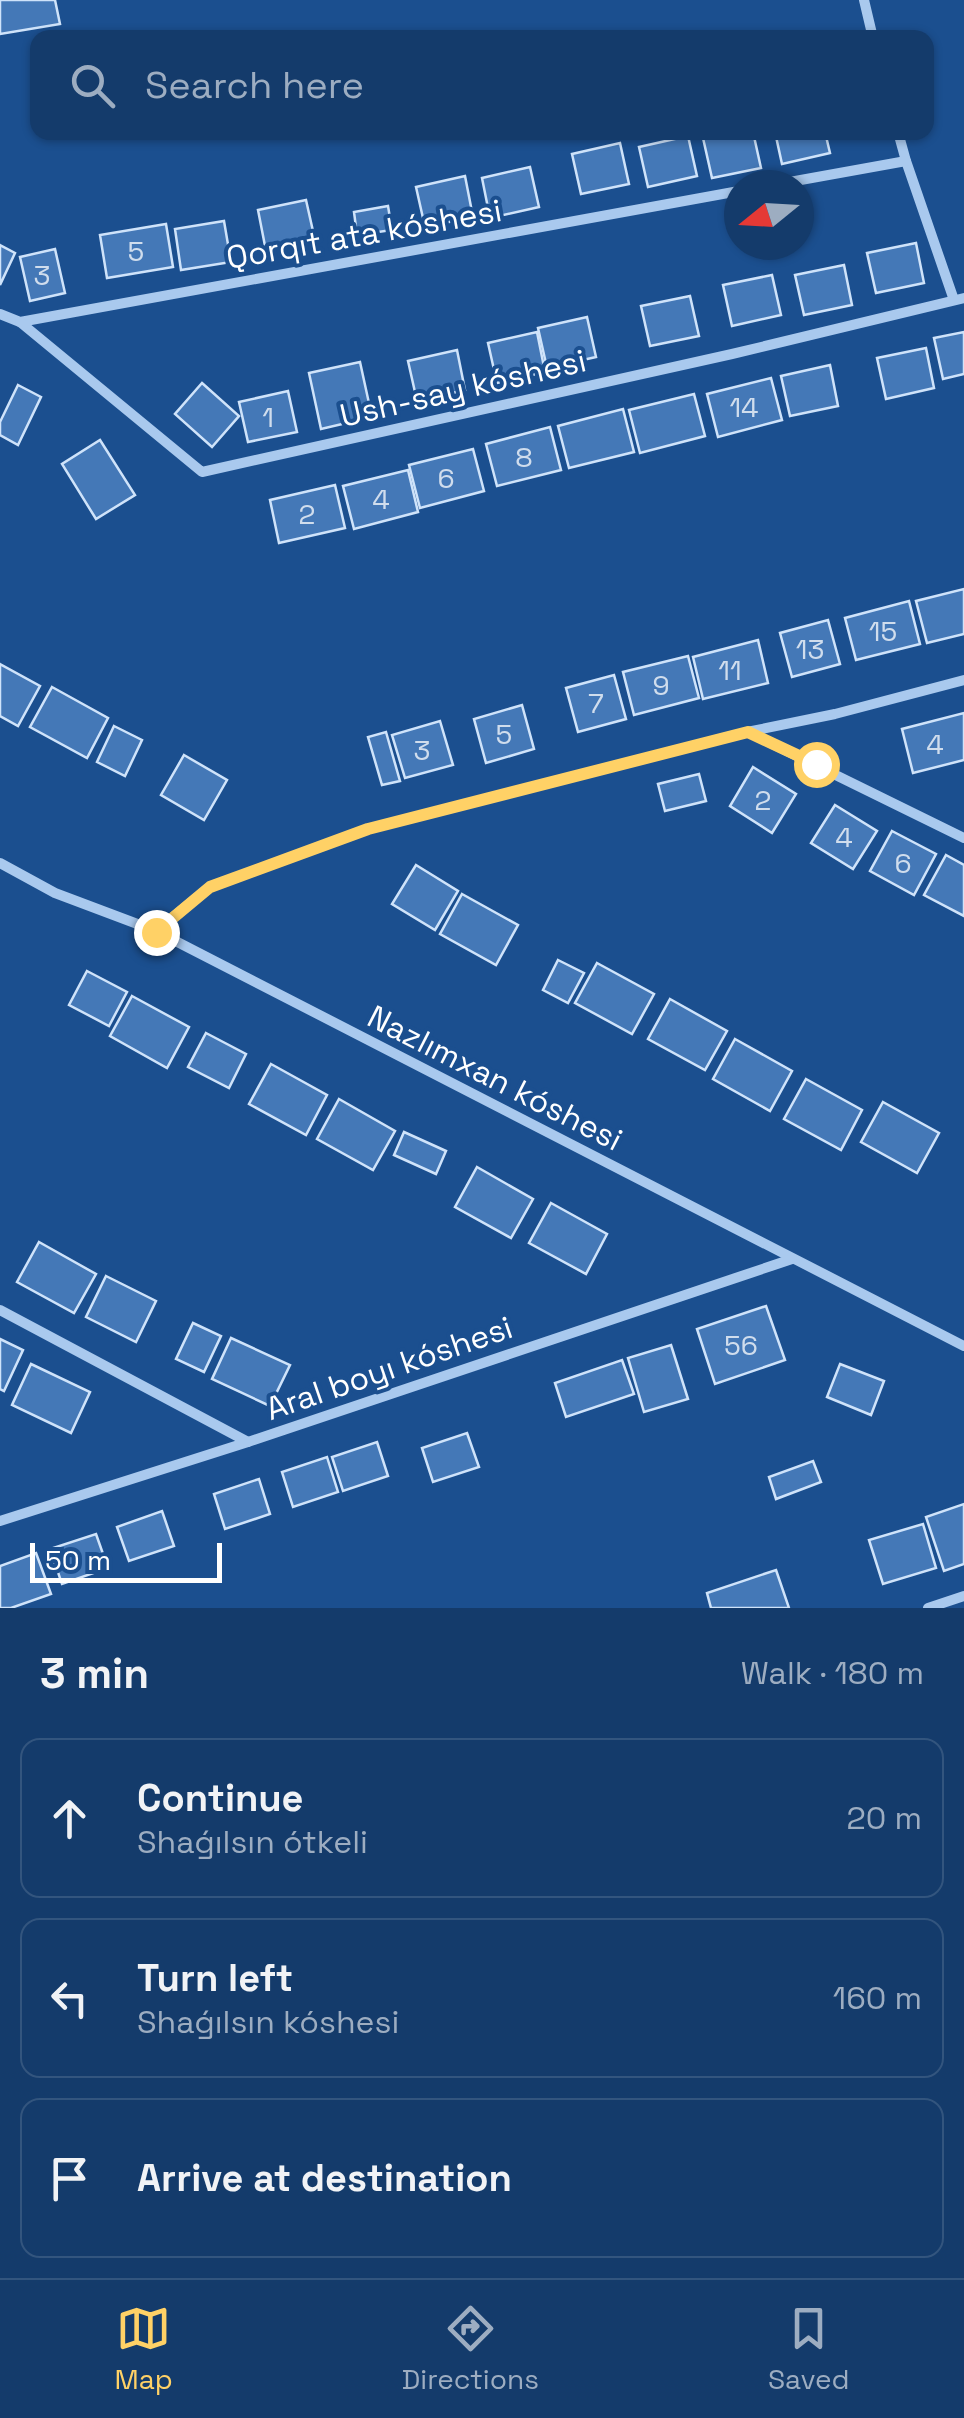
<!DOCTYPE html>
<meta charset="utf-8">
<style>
:root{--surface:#143b6b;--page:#1d4271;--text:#f1f3f6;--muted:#9dadc1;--line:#33557e;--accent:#ffd166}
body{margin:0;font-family:"Space Grotesk",sans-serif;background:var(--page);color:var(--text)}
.compass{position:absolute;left:724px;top:170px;width:90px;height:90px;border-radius:50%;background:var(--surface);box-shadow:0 2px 8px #0004;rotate:252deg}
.scale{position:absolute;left:30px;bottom:25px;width:192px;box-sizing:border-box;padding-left:10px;border:5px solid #fff;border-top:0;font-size:28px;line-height:35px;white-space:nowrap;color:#fff;-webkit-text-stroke:8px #1b4f8f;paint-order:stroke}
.stop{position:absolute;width:30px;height:30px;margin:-22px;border:8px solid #ffd166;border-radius:50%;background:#fff}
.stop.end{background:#ffd166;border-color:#fff;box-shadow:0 2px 10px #0008}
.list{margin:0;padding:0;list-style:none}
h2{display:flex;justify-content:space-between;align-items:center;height:130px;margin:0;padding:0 40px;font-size:42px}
h2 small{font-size:32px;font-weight:400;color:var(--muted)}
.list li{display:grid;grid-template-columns:65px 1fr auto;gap:30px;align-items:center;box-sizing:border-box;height:160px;margin:0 20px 20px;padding:0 20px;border:2px solid var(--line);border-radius:20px}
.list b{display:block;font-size:38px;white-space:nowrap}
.list p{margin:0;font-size:32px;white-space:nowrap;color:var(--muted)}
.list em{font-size:32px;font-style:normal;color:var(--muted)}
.icon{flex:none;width:55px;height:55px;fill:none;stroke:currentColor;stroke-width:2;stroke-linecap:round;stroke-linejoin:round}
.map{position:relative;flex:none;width:964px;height:1608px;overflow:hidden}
.search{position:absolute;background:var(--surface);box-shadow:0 2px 8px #0004;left:30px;right:30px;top:30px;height:110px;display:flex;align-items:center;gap:25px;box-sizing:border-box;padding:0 35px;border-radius:20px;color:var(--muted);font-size:38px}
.sheet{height:670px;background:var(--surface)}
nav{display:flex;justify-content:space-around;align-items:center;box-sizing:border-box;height:140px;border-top:2px solid var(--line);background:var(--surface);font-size:28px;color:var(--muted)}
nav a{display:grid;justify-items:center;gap:5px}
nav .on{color:var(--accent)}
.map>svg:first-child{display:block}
.building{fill:#4478b7;stroke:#cfe3fa;stroke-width:2.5}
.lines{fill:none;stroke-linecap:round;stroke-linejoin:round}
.street{stroke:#a9c9ee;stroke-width:10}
.route{stroke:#ffd166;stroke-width:12}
.labels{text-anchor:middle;stroke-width:8;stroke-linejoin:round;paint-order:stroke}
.number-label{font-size:28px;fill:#d0dded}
.street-label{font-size:32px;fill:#fff;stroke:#1b4f8f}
</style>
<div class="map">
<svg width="964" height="1608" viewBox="0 0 964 1608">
<rect width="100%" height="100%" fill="#1b4f8f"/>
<g class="building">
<path d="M0,0H55L60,24L0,34Z"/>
<path d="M729,132H753L761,168L712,178L703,138Z"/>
<path d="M775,132H825L830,153L782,164Z"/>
<path d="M688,136L697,176L648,187L639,147Z"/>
<path d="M620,143L629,184L581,194L572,154Z"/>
<path d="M530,167L539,207L490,218L482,178Z"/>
<path d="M465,176L473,217L425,227L416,187Z"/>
<path d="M306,200L315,240L266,251L258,210Z"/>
<path d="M388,206L392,230L357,235L354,212Z"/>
<path d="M224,221L231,262L181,270L175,229Z"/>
<path d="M166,224L173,267L107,278L100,235Z"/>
<path d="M916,243L924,283L876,293L867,253Z"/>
<path d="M0,245L15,253L0,285Z"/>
<path d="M55,249L65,293L30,301L20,257Z"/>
<path d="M844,265L852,305L804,315L795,275Z"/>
<path d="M772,275L781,315L732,326L723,285Z"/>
<path d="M690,296L699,336L650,346L641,306Z"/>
<path d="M587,317L596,357L547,368L538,328Z"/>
<path d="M537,332L545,372L497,383L488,343Z"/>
<path d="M964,332V374L943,379L934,338Z"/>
<path d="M926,348L934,388L886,399L877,358Z"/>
<path d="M457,350L465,390L417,401L408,361Z"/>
<path d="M360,362L372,417L321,429L309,373Z"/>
<path d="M830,365L838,406L790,416L781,376Z"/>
<path d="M771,378L782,420L718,437L707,394Z"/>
<path d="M202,383L239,416L212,447L175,414Z"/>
<path d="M18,385L41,397L18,445L0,435V422Z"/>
<path d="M288,391L297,432L248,442L239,402Z"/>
<path d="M694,394L705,436L640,453L629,410Z"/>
<path d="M623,409L634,452L569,468L558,426Z"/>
<path d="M550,427L561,470L497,486L486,444Z"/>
<path d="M100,440L135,495L96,519L62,464Z"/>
<path d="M473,449L484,491L420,508L409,465Z"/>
<path d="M408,470L418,512L354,529L343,486Z"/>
<path d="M335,485L345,528L279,543L270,500Z"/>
<path d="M964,589V634L927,643L916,601Z"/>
<path d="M909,601L920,644L856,660L845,618Z"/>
<path d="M828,620L840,664L792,677L780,633Z"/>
<path d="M758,640L768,683L703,699L693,657Z"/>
<path d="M688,656L699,698L634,715L623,672Z"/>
<path d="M0,664L40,686L18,726L0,716Z"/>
<path d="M614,675L626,719L578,732L566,688Z"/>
<path d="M52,687L108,718L87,758L30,727Z"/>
<path d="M522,705L534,749L486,763L474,719Z"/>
<path d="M964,713V760L913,773L902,729Z"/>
<path d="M440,721L453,765L405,778L392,735Z"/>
<path d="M114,726L142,740L125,776L97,762Z"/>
<path d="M386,732L400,781L382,785L368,737Z"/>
<path d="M184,755L227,780L204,820L161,795Z"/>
<path d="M753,767L796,794L772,833L730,806Z"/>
<path d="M699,774L706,801L665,811L658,784Z"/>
<path d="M835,805L877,831L853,869L811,843Z"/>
<path d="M892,831L936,854L914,895L870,871Z"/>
<path d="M946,855L964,865V916L924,895Z"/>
<path d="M416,865L458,891L435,930L392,904Z"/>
<path d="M462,894L518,925L496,965L440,934Z"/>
<path d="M558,960L584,973L568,1003L543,990Z"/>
<path d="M597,963L654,994L632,1034L575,1003Z"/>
<path d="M87,971L127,992L109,1026L69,1005Z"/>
<path d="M132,996L189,1027L167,1068L110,1036Z"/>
<path d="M670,999L727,1031L705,1070L648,1039Z"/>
<path d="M206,1033L246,1054L229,1088L188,1067Z"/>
<path d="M735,1039L792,1071L770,1111L713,1079Z"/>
<path d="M271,1064L327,1095L306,1135L249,1104Z"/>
<path d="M806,1079L862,1110L841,1150L784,1119Z"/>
<path d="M339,1099L395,1131L373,1170L317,1139Z"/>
<path d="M883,1102L939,1133L917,1173L861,1142Z"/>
<path d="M404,1132L446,1151L436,1174L394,1155Z"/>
<path d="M477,1167L533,1199L511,1238L455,1207Z"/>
<path d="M551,1203L607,1234L586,1274L529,1243Z"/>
<path d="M39,1242L96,1274L74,1313L17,1282Z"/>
<path d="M106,1276L156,1301L136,1342L86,1317Z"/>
<path d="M766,1306L785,1360L715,1384L697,1329Z"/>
<path d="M193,1323L221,1336L204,1372L176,1359Z"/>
<path d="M231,1338L290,1365L270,1406L212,1379Z"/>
<path d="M0,1339L23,1350L4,1391L0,1389Z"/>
<path d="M671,1345L688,1399L644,1412L628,1358Z"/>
<path d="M622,1360L634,1394L566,1417L555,1383Z"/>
<path d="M31,1364L90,1392L71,1433L12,1405Z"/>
<path d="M840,1364L884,1381L871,1415L827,1397Z"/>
<path d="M467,1433L479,1467L433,1482L422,1448Z"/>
<path d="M377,1442L388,1476L343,1491L332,1457Z"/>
<path d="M327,1457L338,1492L293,1507L282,1472Z"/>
<path d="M813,1461L821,1482L776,1499L769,1477Z"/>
<path d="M259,1479L270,1514L225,1529L214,1494Z"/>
<path d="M964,1504V1564L944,1571L926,1517Z"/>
<path d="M162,1511L174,1546L129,1561L117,1527Z"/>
<path d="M923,1524L936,1568L883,1584L869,1540Z"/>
<path d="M96,1534L108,1568L62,1584L50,1549Z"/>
<path d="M36,1553L51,1594L11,1608H0V1566Z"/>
<path d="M776,1570L789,1608H711L707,1593Z"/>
</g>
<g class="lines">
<g class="street">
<path d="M864,0L873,38"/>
<path d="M898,132L906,161L954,300"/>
<path d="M773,185L906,161"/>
<path d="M0,314L20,322L739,191"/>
<path d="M20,322L202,472L732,354L964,298"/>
<path d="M750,733L964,838"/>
<path d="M0,863L55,893L156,931L964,1346"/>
<path d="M156,931L210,887L368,829L747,732L835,714L964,680"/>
<path d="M0,1310L248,1442"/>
<path d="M0,1521L248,1442L792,1259"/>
<path d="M928,1608L964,1596"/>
</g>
</g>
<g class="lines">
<path class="route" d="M156,932L210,887L368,829L748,732L816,764"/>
</g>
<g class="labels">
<g class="number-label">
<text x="136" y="261">5</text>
<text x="42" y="285">3</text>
<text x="744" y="417">14</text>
<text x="268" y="427">1</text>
<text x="524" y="467">8</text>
<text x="446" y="488">6</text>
<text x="381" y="509">4</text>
<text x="307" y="524">2</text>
<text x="883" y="641">15</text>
<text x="810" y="659">13</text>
<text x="730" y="680">11</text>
<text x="661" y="695">9</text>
<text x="596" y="713">7</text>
<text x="504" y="744">5</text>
<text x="935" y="754">4</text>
<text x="422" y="760">3</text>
<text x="763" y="810">2</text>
<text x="844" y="847">4</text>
<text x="903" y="873">6</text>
<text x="741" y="1355">56</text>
</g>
<g class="street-label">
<text transform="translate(364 234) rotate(-10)" y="11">Qorqıt ata kóshesi</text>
<text transform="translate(463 388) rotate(-13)" y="11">Ush-say kóshesi</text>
<text transform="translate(495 1078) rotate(27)" y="11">Nazlımxan kóshesi</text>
<text transform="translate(389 1368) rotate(-19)" y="11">Aral boyı kóshesi</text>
</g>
</g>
</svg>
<svg class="compass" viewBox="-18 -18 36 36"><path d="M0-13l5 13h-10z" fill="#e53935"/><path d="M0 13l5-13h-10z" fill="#9dadc1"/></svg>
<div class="scale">50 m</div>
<div class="stop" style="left:816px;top:764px"></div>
<div class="stop end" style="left:156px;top:932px"></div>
<div class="search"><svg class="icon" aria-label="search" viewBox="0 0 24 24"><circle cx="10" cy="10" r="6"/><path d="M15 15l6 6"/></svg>Search here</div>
</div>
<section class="sheet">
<h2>3 min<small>Walk · 180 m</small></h2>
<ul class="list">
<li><svg class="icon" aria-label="ahead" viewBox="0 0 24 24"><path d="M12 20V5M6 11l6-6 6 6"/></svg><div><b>Continue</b><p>Shaǵılsın ótkeli</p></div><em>20 m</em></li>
<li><svg class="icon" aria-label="left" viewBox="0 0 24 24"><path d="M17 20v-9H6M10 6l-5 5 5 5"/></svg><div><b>Turn left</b><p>Shaǵılsın kóshesi</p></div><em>160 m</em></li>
<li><svg class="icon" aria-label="arrive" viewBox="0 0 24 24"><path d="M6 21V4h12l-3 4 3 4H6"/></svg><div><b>Arrive at destination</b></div></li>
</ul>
</section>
<nav>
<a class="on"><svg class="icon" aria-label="map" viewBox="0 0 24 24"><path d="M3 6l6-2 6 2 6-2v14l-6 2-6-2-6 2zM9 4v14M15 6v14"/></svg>Map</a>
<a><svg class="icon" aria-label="directions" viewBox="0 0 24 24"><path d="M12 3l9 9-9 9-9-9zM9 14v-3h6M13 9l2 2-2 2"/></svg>Directions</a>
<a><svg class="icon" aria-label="saved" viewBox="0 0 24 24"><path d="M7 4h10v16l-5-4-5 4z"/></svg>Saved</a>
</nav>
